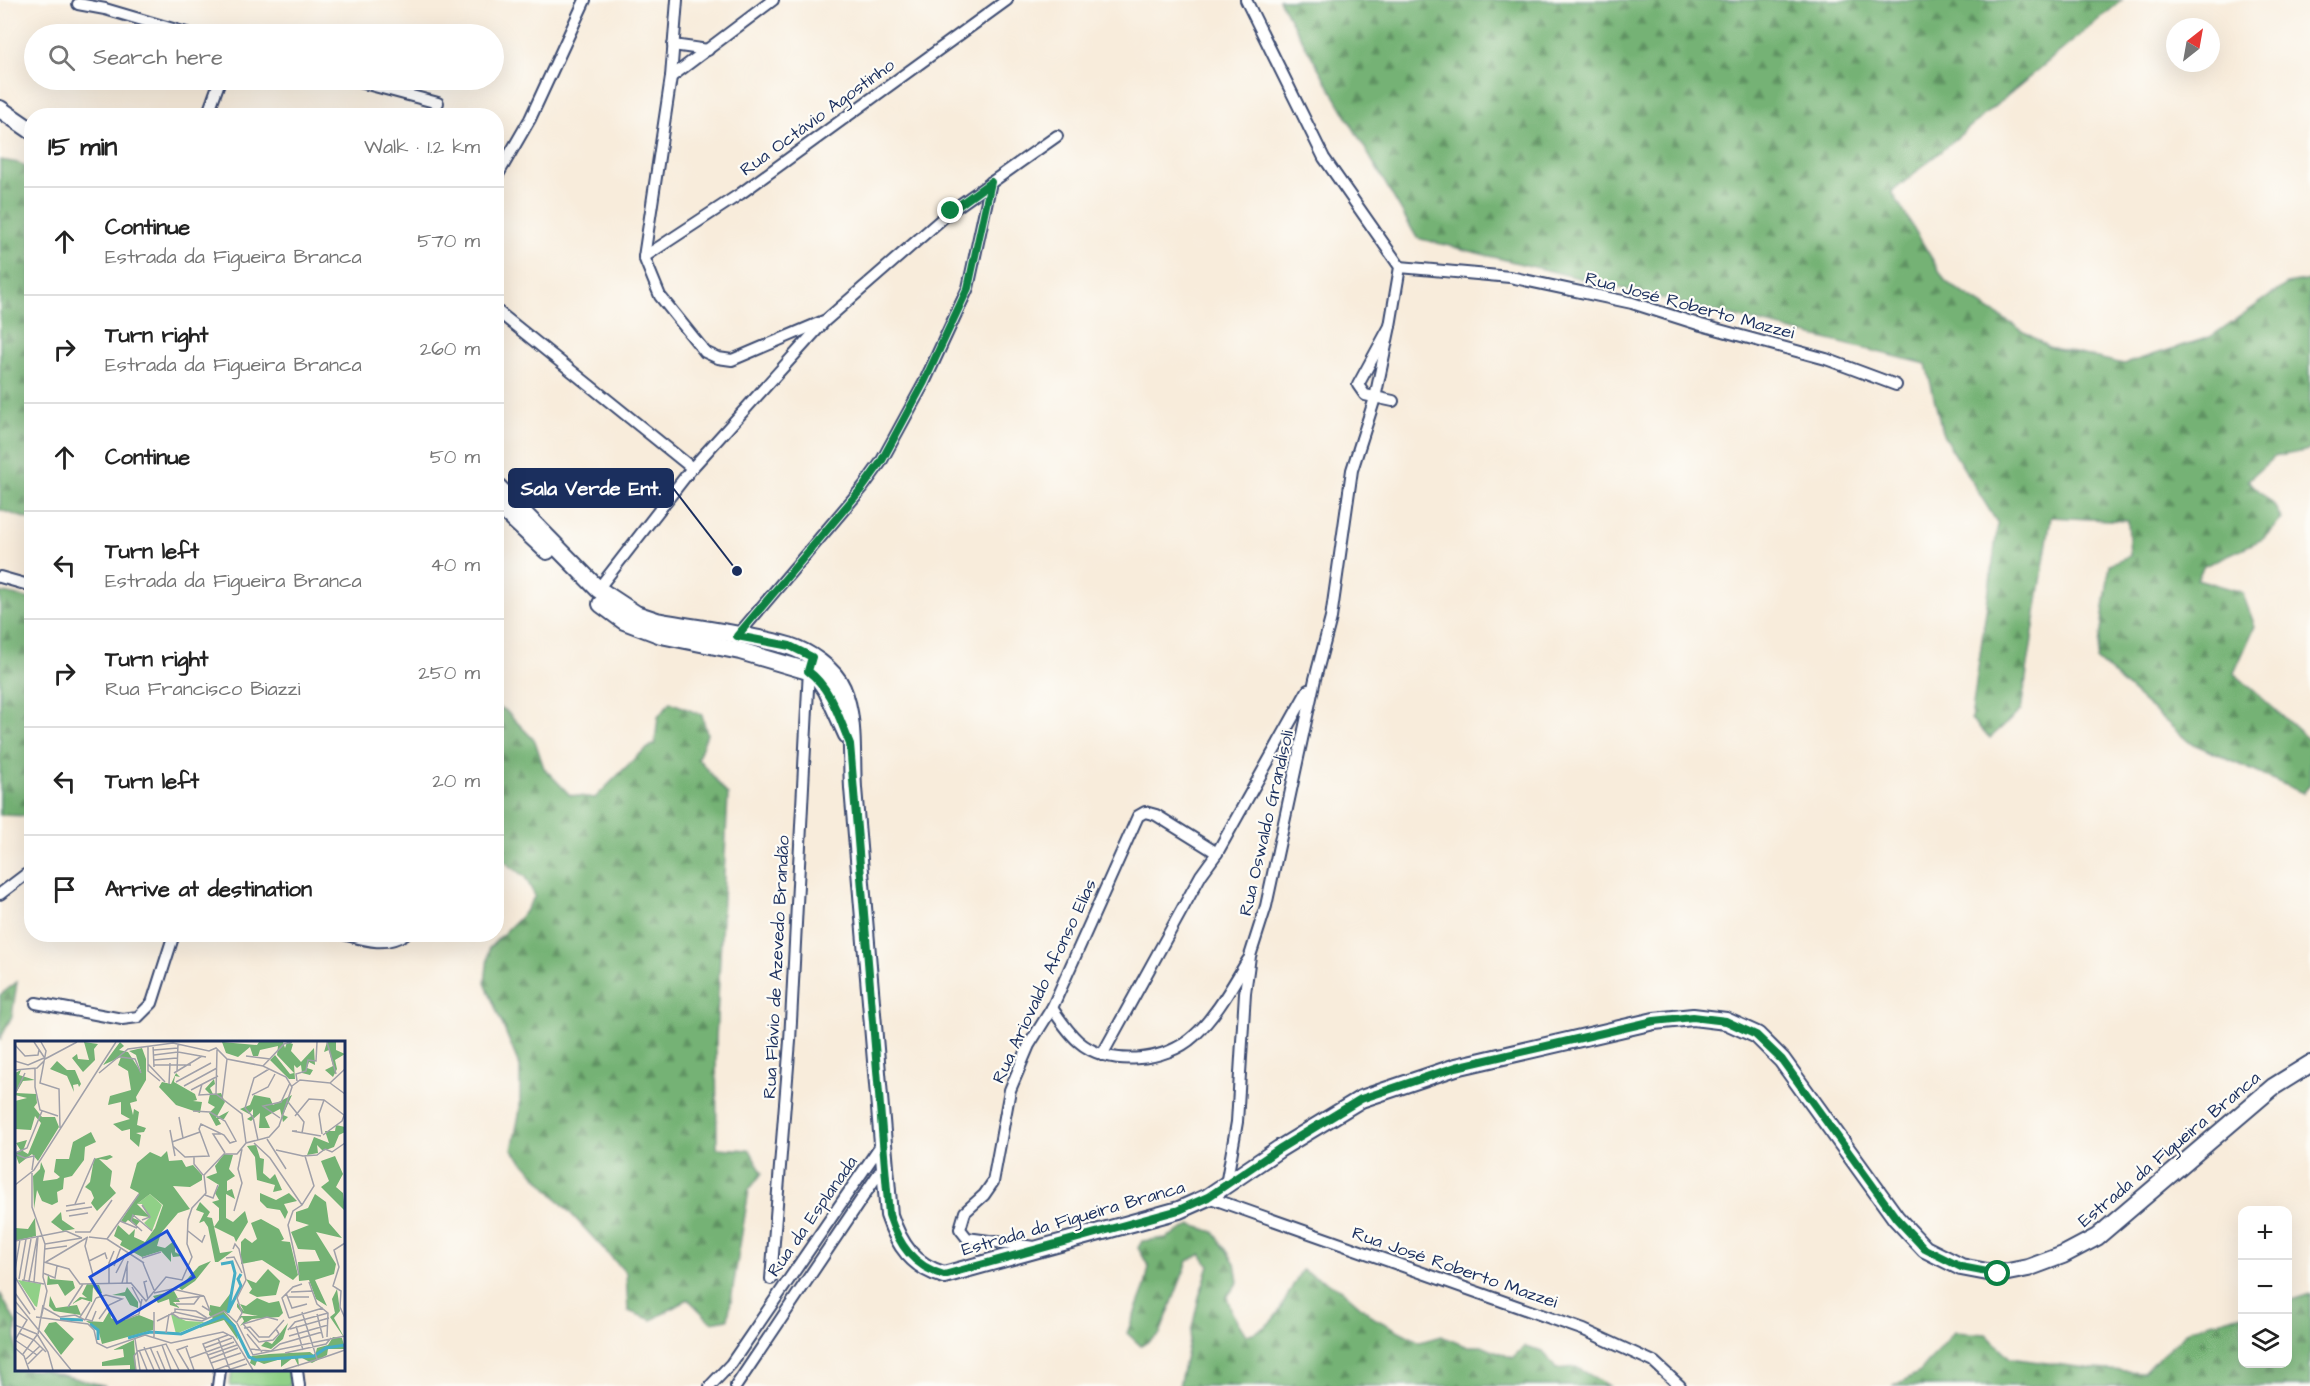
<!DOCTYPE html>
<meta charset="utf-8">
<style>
:root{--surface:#fff;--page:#f2f2f2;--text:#222;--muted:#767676;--line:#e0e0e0}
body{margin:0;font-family:"Architects Daughter",sans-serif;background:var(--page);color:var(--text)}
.controls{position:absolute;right:18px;bottom:18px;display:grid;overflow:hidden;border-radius:12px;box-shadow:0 6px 24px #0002}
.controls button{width:54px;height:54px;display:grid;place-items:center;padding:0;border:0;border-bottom:2px solid var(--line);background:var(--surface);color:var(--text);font:30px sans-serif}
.compass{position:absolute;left:2166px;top:18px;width:54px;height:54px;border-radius:50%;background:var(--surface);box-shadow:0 6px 24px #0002;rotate:31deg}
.stop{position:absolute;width:18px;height:18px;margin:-14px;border:4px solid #0b8043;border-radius:50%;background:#fff}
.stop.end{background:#0b8043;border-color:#fff;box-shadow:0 2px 6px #0008}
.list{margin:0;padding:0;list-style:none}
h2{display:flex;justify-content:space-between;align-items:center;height:78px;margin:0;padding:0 24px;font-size:26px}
h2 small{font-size:20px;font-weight:400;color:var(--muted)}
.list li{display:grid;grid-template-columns:39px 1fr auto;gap:18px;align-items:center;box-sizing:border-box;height:108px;padding:0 24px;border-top:2px solid var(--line)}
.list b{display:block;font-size:22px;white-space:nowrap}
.list p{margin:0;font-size:20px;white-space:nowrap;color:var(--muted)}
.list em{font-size:20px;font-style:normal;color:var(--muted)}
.icon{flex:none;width:33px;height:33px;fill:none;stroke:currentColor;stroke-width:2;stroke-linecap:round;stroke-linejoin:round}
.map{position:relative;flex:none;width:2310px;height:1386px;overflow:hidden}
.search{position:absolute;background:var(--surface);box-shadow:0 6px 24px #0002;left:24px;top:24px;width:480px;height:66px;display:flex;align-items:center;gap:15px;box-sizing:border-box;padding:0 21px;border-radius:33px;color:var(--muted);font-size:22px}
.panel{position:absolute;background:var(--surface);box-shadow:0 6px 24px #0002;left:24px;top:108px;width:480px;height:834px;border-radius:24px}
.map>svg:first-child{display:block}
.grass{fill:#90d087;stroke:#568072;stroke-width:1.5}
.forest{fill:url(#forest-firs);stroke:#487069;stroke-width:1.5}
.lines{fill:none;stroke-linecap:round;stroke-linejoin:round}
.street-casing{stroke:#3c4b71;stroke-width:14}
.secondary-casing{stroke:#3c4b71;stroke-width:20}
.street{stroke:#fff;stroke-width:10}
.secondary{stroke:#fff;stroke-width:16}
.route{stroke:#0b8043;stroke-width:8}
.labels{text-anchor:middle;stroke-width:4.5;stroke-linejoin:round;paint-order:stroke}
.street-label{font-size:18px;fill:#1b2f5e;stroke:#fdfcf7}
.inset-river{fill:none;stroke:#46adc5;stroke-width:3}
.inset-road{fill:none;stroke:#a0a0a9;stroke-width:1.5}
.view{fill:#1d4ed8;fill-opacity:0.15;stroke:#1d4ed8;stroke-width:3}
.inset-edge{fill:none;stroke:#1b2f5e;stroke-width:3}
.leader{fill:none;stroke:#1b2f5e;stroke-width:2}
.callout-dot{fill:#1b2f5e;stroke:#fdfcf7;stroke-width:2}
.callout{fill:#1b2f5e;stroke:#1b2f5e;stroke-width:2}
.callout-label{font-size:20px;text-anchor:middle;font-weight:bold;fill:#fff}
</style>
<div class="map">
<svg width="2310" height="1386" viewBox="0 0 2310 1386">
<defs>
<pattern id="forest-firs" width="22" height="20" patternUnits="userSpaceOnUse" patternTransform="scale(1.5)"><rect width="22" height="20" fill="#74b274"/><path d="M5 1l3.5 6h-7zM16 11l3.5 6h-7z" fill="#5e9162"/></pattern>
</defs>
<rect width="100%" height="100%" fill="#fdfcf7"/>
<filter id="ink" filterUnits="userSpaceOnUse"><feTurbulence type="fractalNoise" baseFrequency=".0167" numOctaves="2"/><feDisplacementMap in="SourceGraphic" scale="12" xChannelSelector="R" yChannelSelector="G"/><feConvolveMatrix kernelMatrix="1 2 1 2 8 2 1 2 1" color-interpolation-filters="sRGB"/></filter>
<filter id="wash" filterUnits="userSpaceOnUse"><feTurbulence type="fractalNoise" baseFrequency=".008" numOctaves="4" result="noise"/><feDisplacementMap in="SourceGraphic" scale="24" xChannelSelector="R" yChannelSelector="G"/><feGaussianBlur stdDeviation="1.35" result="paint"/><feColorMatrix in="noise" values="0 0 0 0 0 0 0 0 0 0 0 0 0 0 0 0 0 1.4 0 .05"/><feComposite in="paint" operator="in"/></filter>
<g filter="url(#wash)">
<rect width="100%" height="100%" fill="#f8ecdb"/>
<path class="grass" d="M232,1370H289L290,1386H230Z"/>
<g class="forest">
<path d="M1279,0H2122L1892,192L1946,282L2048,347L2124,364L2210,337L2287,284L2310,280V450L2274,457L2248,480L2273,504L2282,519L2263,539L2204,566L2197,579L2242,592L2255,626L2234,673L2310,741V785L2303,793L2189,742L2097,660L2110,564L2130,556L2128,521L2051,517L2021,710L1990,738L1971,719L1998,524L1943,435L1926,364L1417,238Z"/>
<path d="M0,160L19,163L31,171V520L0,510Z"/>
<path d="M0,592L31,599L30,816L0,815Z"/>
<path d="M670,702L702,715L707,734L698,758L728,795L716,1039L717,1148L750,1150L762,1173L749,1190L728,1319L711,1322L688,1299L652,1320L628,1311L626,1273L512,1150L520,1110V1067L485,983L489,948L524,913L535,896L525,877L505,862L497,851V707L505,710L535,741L544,768L570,795L595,798L637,756L655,743L658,717Z"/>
<path d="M17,982L12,1016L0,1040V995Z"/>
<path d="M1191,1225L1214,1232L1235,1263L1238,1282L1227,1297L1232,1313L1246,1335C1281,1327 1284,1296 1302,1270L1342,1290L1374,1318L1420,1342L1441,1336L1465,1346H1484L1512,1358L1525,1346L1543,1351L1556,1369L1576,1367L1609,1386H1179L1199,1297L1209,1266L1201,1254L1188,1261L1160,1334L1141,1346L1127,1333L1145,1286L1149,1267L1138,1248L1142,1241L1166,1238Z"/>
<path d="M0,1293L16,1323V1370H42L106,1386H0Z"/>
<path d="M2310,1294V1386H1893L1920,1372L1954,1332L1986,1334L2010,1358L2093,1369L2143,1372L2192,1328L2242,1314V1364H2288V1301Z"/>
</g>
</g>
<g filter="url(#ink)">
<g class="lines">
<defs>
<g id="street">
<path d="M677,0L671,77L644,257L660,296L705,352L718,358L732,360L826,320L951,211L1057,136"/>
<path d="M1246,0L1324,158L1400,267L1390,326L1358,385L1365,395L1393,401"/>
<path d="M78,4L105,9L190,34"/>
<path d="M673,45L708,50"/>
<path d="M671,77L773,0"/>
<path d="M352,80L438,103"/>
<path d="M207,116L220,80"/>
<path d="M496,178L530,119L585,0"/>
<path d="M644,257L740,194L1007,0"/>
<path d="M1400,267L1510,277L1632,303L1701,325L1826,359L1896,385"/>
<path d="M496,310L692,468"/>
<path d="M0,577L32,586"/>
<path d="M598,589L692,468L824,322"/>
<path d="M737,636L863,487L881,462L924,383L968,288L991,182"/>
<path d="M0,894L25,875L32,874"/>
<path d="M343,934C365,940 385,947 405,934"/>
<path d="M36,1003L122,1019L138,1017L152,1003L174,934"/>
<path d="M1052,1008C1060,1020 1068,1032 1078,1041C1108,1068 1166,1062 1194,1036C1217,1015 1232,986 1248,960"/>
<path d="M1102,1055L1201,875L1217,853L1308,690"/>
<path d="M1226,1185L1237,1122L1245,993L1250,956L1266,906L1315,679L1331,618L1352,470L1375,398L1390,326"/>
<path d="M1208,1197L1584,1330L1654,1362L1680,1386"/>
<path d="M1034,1247L967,1238L960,1229L965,1212L984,1195L993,1182L1010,1090L1029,1045L1052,1008L1138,816L1145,812L1156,815L1217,853"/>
<path d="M771,1279L790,1041L809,669"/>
<path d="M297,1370L299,1386"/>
<path d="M218,1386L220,1370"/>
<path d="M710,1386L731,1364L883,1142"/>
<path d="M736,1386L885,1164"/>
</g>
<g id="secondary">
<path d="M0,109L32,131"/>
<path d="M496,485L598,589L636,614L657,621C700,629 747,634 789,646C808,652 834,669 842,688C855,718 851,755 853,788L889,1215C899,1245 913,1266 944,1275L1179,1210L1208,1197L1279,1149L1361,1099L1456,1067L1654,1021L1693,1017L1726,1021L1757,1035L1782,1060L1896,1218L1925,1249L1961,1267L1998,1274L2028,1268L2063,1255L2097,1237L2273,1087L2310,1064"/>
<path d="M496,503L547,551"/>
<path d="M601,604L624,621L661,635L740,651L808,671L819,679L827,691L847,735"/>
</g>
</defs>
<use href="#street" class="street-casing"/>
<use href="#secondary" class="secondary-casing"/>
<use href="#street" class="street"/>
<use href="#secondary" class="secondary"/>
</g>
</g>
<g class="lines" filter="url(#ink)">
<path class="route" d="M951,211L991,182L968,288L924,382L881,462L863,487L737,636L790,646L812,657L808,671C831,688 839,718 850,744L889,1215C899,1245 913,1266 944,1275L1179,1210L1208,1197L1279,1149L1361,1099L1456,1067L1654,1021L1693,1017L1726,1021L1756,1035L1782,1060L1896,1218L1925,1249L1961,1267L1998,1274"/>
</g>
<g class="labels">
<g class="street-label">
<text transform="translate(817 117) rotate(-36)" y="6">Rua Octávio Agostinho</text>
<text transform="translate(1690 305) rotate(15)" y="6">Rua José Roberto Mazzei</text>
<text transform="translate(1266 823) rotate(-77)" y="6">Rua Oswaldo Grandisoli</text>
<text transform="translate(776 967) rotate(-87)" y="6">Rua Flávio de Azevedo Brandão</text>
<text transform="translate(1044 981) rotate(-65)" y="6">Rua Ariovaldo Afonso Elias</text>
<text transform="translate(2169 1149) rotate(-40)" y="6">Estrada da Figueira Branca</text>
<text transform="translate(812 1216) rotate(-55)" y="6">Rua da Esplanada</text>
<text transform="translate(1073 1218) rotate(-16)" y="6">Estrada da Figueira Branca</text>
<text transform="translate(1455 1267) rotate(19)" y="6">Rua José Roberto Mazzei</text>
</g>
</g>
<g transform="translate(15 1041)">
<rect width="330" height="330" fill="#f8ecdb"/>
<path d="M135,153L147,164L137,190L129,182L134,177L127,163H122ZM3,239L26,243L22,266L20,265Z" fill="#90d087"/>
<path d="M69,1L83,3L79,8L80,19L68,31L57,17L62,13L63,18L74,19ZM105,1L109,5L104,9L113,11L126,31L121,14L114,10L127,7L131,18V39L121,56L122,60L115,62L118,74L119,68L124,71L122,84L131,87L129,91L121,92L126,94L124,106L115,98V88L107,90L98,83L115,78L106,73V61L93,64L95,55L116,49L113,30L103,24L106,16L88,24ZM207,1L242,4L244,1H268L270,7L272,1L278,3L276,10L286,21L299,7L300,24L294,21L292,27L298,29L295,34L287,32L286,24L282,27L279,24L280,38H274L255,19L260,14L275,33L279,32L262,14L263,5L245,9L243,15H238L235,6L223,16L211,12ZM312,1H321V9L330,13L320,19L322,28L318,36L310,29L318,25L314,9L309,11ZM42,20L52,29H60L66,43L64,46L63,43L58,44L59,51L52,35L35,28ZM6,29L4,34L20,39L8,40L1,52L21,53L22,62L19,66L27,76H40L44,86L23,120L17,113L4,123L0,112L6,110L1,102L12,99L8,110L13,113L26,82L20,75L16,89L0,88V60L12,57L0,54V32ZM161,32L165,36L160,35L159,41L180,53L182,59L178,60L187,61L185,72L161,64L144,46L147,41L156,43ZM199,38L200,43L195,47L198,53L206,52L210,61L201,77L214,70L209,78H203L206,83L201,85L194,72L200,66L193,62L195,53L190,48ZM239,54L255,57L258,64L277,54L268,74L273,76L268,81L265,68L261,70L250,76L255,87H244L245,72L236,80L232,78L238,74V68L234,73L225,68L235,64ZM321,84L330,86V91L324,94L319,106L308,110L302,104L303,112L292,114L299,96L314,102L310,90H320ZM76,91L81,101L70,106L69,119L57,135L49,137L48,148L42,151L43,161L37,164L27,160L22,149L19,168L18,135L25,128L26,121L30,130L28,140L42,138L45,136L39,131L41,118H54L58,101ZM241,104L245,117L249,118L248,132L255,138L260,133L267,149L258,151L260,144L242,139L240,116L232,105ZM152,110L154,120L167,119L171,126L178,124L187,134V139L175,146L158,145L175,168L163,172L146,192L142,205L150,207L160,199V211L167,215L158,216L156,211V221L146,210L127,216L105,204L107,200L99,195L103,184L114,194L120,188L119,196L130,201L140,187L148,164L135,153L122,163L135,176L120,174L118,177L125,180L121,185L113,179L110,182L106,180L124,152L115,147L122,122L135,111L146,116ZM209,113L218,114L214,128L220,135L212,140V150L217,148L220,158L211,153V177L218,181L230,170L233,181L221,201L219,196L199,186L204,179V167L197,161L204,159L200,152L204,144L191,136L202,132L200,125ZM95,114L98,116L92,119L84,118L97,130L95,145L101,152L82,170L76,162L79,157L76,150L70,146L75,141L79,118ZM320,115L328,133L321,146L328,152L330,170L306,146L314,140L306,120ZM274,152L282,160L269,163L273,171L270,178L265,169L252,167L245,160V152L261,159ZM300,153L311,161L314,182L327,197L301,191L321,223L319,233L300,239L312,265L301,258L294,239L284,240L283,221L305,220L300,209L283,208L276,191L294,184L281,180V171L293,167ZM185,161L195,171L192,176L197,177L205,212L218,210L203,221H200L193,186L189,180L184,182L189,172L181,169ZM46,171L47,179L60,188L48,190L36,181ZM20,177L21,195L0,200V187L13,188ZM246,178L264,188L269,198L266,200L275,201L283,234L278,239L247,219L226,223V201L230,197L237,202L242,198L236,182ZM196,220L180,240L167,249L164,247L184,225ZM253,228L265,240L261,254L242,256L234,252L237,248L231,238L241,242ZM33,233L35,238L58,240L60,247L50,255L43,243L32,244ZM72,243L84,244L87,252L83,253L78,246L77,261L67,258L57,263L65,256L72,257L67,253ZM112,246L123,261V267L115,264L110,255L97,254L110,251ZM322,248L325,270L319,277L330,298L315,276L320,272L317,258ZM159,250L165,261H158L165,267L155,264L154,258L143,262L138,255ZM215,253V271H209L221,285L223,299L209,279L184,287L198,277L194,274L195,264L205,266ZM35,255L41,267L62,264L66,274L39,270L34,265ZM242,257L254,262L264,260L268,272L264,276L237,278L225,285L229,280L227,276L224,279L225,275H243L227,272L222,266V262L229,270L225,263L231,265ZM95,269L96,277L103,281L124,274L139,280L138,289L87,303L83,288L71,280L88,281ZM41,281L59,298L46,314L29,290L34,282ZM273,282L268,298L256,308L246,305L251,300L257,303ZM318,296L327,297L330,308H313L312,314L297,322L283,315L284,326L279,316L266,326V318L249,323L242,320L240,325L235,322L237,315L254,313L295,311L300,315L302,307L313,304ZM119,299L121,329H102L115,328V324L87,325V321L109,316L108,308L98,309Z" fill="#74b274"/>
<path d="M156,273L171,280L190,281L161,293Z" fill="#90d087"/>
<path class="inset-river" d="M206,223L217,221L220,232L213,272M213,271L226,245L223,238L226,233M45,278L68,279M75,283L83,289V299M113,297L135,291L166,293L208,275L219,285L234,316L241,319L299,315L311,307L330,304"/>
<path class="inset-road" d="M19,1L29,16M26,1L31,10L25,42L44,48L45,87M312,1L321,33M0,4L10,15L23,14L24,9M138,4L139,26M133,5V30L145,40M139,9L163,7M139,14L163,11L191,16M231,15L255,18M105,16L120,18L126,32M30,18L62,1M139,19L162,17M0,20L13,24L29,17M88,21L101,1M133,23L150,41M139,24H176M248,25L269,3L277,1M20,27V46L25,69L43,75M0,29L22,27L29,20M162,31L163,3M159,32L187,15M282,40L281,33L291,30L293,19L301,20L302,1M161,41L196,22M315,42L330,53M154,43L155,22M187,43L184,54L201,53L227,73L231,102M169,45L202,27M277,45L285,39L315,42L330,28M176,49L203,35M0,53L10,32M201,53L202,9M237,54L253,46L260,33M207,58L212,18M273,61L289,81L287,92M280,75L294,58L309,59L329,74M164,76L168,97M265,77L248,65L266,61L275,42M155,89L160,115M282,90H277L306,95M206,93H198L210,112M307,93L304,73L309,59M308,94L327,80L330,72M252,98L271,128M243,99L238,76L230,67L239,37L254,28M157,101L185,91M239,102L255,117L287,164M158,105L170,116L194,115L184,88L186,83L209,94L215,102L221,100L210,80L195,71L178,70M310,108L317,111L330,102M261,109L288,115L302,114L310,108M0,112L12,107L27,70M0,113L10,117L19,115L17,129M179,115V123L188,134M17,132V166L30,203L28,236L32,250L26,277M0,144L19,129L88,21M190,154L198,157L203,144M60,163L80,117M127,164L135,176L127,179M51,165L70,162M51,170L77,166M219,170L227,142L223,128L227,108M54,175L73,172M105,180L122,187M127,190L116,180L118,174L137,190M173,190L187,201L190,194M60,191H75L97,159M74,196L92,198L129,222M72,197L70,205L78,234M92,198L124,153M0,200L51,190L67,197M330,202L319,209L324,226L318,245L326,250L325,266L330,277M30,203L67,197M30,208L52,205M218,208L220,203L224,208L231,239L222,257L227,272L222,281M127,217L146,211M211,217L219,216L227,232M74,220L90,212L92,218M29,221L54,228L65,243L116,242L131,260L151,236L167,239L177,216L172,203L173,179L177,167L191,152L189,134L209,113H222L231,102L254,96L264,85L277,46L271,36L248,25L212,18L201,7L194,10L158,2L113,8L84,32M31,221L73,196M128,222L139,249M112,224V243M99,225L106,206M0,229L5,199M28,232L40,237L42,225M101,232L111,213M284,234L273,184L278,170L287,164L299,145L290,115M0,236L20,269M4,238L11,198M7,239L29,243M9,239L16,198M14,240L22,197M132,240L129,241L133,258M19,241L23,195M294,241L302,263L313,272L312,296M94,242V222L99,210M107,242L113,220M117,246L126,263M276,251L298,250M0,252L15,273M139,252L157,248L189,255M271,252L277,267L292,263M272,256H294M81,257L91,254L107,258L94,264L84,278M161,258L189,255M0,260L56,329M161,263H179L185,255M187,265L195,270L189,255M53,266L68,243M29,267L45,276L60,274L70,279M0,270L12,279L0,299M160,271V268L181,270L192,277M287,271L302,318M156,272L164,277L187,280L209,270L222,282M302,273L308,297M21,276L73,283L79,289L82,302L92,307L130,294L156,302L208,291L218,296L238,329M65,276L75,261M274,277L267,257L278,246L287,243M274,277L308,267M70,278L77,280L81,270M112,278L124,273L127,258M70,279L81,257M142,280L160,271L191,278M222,282L238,314L330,295M0,284L22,293M281,285L288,309M229,287L235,286L244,296H254L269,279M261,288L264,293L258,299L244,301L228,283L252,276L263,279M275,288L314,277M273,289L280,281L313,272M4,292L19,299L31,311M151,292L154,273M22,293L33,311L38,329M23,293L28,264M232,293L247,311M274,295L313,284M139,296V271M203,297L215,329M120,298L125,329M0,299L22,314M147,304L156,329M173,305L162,309L174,329M129,306L139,329M135,306L145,329M0,307L9,315L14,329M171,307L179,329M189,307L217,297M235,308L256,310L265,303L307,291M124,309L132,329M142,310L150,329M270,312L311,303L316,297M8,313L22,294M193,314L222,304M175,317L219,301M307,317L330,309M11,318L25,305M194,318L223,307M196,322L226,312M13,323L28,308M121,329L119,315L123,310L151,303L164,329M199,329L188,303L213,294M200,329L230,318M213,329L232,323M268,329L307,317"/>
<path class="view" d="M152,190L179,236L102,282L75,236Z"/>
<rect width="330" height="330" class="inset-edge"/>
</g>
<path class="leader" d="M737 571L673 488"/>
<circle class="callout-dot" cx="737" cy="571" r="6"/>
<rect class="callout" x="509" y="469" width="164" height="38" rx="6"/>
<g class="callout-label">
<text x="591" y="495">Sala Verde Ent.</text>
</g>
</svg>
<div class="controls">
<button>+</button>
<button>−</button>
<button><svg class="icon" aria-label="layers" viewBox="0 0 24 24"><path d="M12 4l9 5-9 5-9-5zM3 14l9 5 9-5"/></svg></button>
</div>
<svg class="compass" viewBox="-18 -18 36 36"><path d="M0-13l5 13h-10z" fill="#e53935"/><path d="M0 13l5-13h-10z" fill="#767676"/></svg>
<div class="stop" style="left:1998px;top:1274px"></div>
<div class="stop end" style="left:951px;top:211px"></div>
<div class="search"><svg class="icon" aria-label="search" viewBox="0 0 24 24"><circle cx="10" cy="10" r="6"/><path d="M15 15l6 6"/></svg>Search here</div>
<section class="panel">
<h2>15 min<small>Walk · 1.2 km</small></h2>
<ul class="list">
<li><svg class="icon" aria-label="ahead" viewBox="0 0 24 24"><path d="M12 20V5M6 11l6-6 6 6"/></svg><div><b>Continue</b><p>Estrada da Figueira Branca</p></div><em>570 m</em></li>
<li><svg class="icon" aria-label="right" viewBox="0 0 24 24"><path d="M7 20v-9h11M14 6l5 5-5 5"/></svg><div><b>Turn right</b><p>Estrada da Figueira Branca</p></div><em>260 m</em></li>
<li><svg class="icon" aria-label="ahead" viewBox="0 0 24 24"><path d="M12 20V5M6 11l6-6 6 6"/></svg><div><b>Continue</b></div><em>50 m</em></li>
<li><svg class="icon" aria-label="left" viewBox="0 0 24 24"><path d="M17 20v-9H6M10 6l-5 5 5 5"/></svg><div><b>Turn left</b><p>Estrada da Figueira Branca</p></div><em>40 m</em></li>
<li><svg class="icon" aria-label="right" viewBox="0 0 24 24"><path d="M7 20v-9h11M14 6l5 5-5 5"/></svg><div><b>Turn right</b><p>Rua Francisco Biazzi</p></div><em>250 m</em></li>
<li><svg class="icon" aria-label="left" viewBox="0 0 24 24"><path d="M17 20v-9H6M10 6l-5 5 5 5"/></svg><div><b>Turn left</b></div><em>20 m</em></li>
<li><svg class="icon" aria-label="arrive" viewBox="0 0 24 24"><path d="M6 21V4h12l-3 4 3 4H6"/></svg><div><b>Arrive at destination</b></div></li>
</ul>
</section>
</div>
